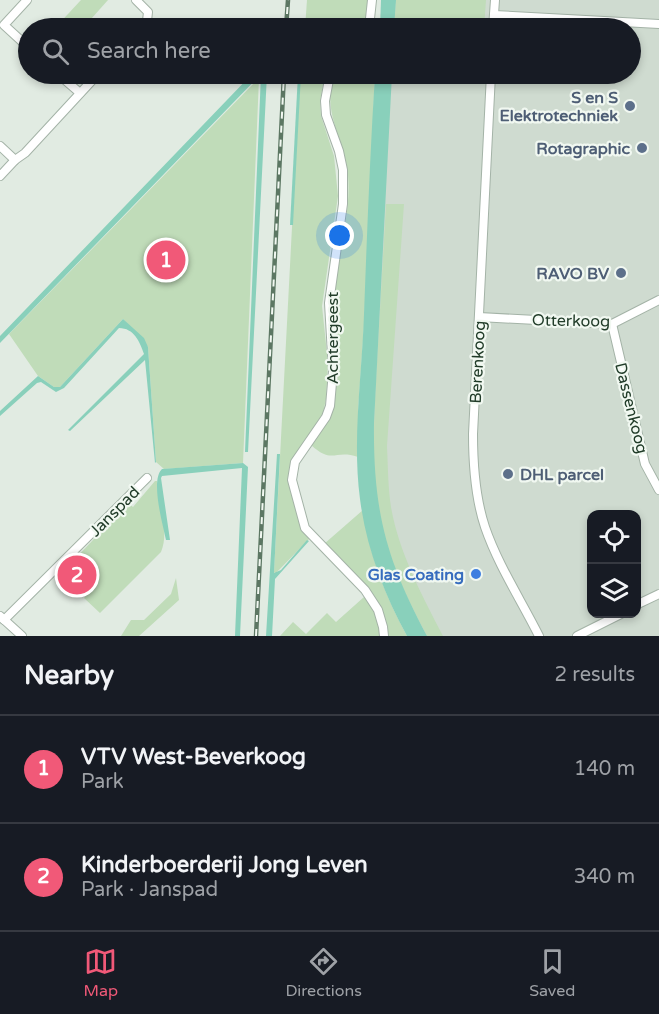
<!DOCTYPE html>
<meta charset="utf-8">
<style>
:root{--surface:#171b24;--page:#20242c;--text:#f1f3f6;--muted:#9ea1a6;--line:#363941;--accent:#f15978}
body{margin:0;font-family:"Varela Round",sans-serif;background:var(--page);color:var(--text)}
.controls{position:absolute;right:18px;bottom:18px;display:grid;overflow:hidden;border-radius:12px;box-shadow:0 3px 9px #0003}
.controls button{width:54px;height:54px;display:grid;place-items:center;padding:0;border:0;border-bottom:2px solid var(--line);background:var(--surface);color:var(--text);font:30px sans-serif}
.you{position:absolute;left:340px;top:236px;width:21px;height:21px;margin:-15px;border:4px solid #fff;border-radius:50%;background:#1a73e8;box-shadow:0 0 0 9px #1a73e833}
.badge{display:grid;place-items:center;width:39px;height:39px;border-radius:50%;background:var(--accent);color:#fff;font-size:20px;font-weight:700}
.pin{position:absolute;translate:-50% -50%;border:3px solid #fff;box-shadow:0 2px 6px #0006}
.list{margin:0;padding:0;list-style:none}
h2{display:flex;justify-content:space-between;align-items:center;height:78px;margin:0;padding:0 24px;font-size:26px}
h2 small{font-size:20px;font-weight:400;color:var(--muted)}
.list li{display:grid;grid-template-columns:39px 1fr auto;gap:18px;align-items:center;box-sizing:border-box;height:108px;padding:0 24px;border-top:2px solid var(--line)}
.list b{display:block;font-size:22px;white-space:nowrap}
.list p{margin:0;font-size:20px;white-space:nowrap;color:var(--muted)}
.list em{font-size:20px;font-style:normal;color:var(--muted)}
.icon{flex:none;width:33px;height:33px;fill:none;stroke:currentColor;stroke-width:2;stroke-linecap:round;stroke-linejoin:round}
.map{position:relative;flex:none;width:659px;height:636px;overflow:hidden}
.search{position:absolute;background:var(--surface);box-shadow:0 3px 9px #0003;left:18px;right:18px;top:18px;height:66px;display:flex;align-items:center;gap:15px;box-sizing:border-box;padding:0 21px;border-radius:33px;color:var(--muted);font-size:22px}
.sheet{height:294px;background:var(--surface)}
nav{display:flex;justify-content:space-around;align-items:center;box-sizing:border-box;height:84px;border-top:2px solid var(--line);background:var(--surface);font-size:16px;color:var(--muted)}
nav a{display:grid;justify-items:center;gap:3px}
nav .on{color:var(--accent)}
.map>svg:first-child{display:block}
.built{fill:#cfdbd0;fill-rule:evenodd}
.green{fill:#c0dcb9}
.water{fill:#89d0bb}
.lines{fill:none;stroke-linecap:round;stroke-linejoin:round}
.minor-casing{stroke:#a4b3a7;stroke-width:10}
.minor{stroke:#fff;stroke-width:8}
.rail-casing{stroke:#5c7763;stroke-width:4.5}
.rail{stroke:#f1f8f1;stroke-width:2;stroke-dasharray:7;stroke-linecap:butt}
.service-dot{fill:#5c6f8a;stroke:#f1f8f1;stroke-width:2}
.shop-dot{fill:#3f7fe0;stroke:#f1f8f1;stroke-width:2}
.labels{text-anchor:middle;stroke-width:4.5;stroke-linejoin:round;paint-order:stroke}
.service-label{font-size:16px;font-weight:bold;fill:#4e5e75;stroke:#f1f8f1;text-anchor:end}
.street-label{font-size:16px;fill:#213c29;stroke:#f1f8f1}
.shop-label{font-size:16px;font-weight:bold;fill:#366cbe;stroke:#f1f8f1;text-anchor:end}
</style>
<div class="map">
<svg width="659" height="636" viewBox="0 0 659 636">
<rect width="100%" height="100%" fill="#e1ebe2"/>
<path class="built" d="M388,0H659V636H419L367,481L383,74H630V28H387ZM592,514H636V614H592Z"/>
<g class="green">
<path d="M81,0H108L83,28H55Z"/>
<path d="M307,0H370L367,25L365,28H305Z"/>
<path d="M396,0H486L484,28H394Z"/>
<path d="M300,74H325L320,101L321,116L334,156L338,196L322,306L328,363L326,399L323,413L292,462L289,473L310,538L275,574L274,572Z"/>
<path d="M335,74H375L364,326L358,411V457C334,449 333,465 311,445C356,394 326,346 334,288C339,249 351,215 348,175C345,138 320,112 335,74Z"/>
<path d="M259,78L243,463L164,469L156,462L148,347L123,319L60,387H54L38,376L9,334Z"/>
<path d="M386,204H404L387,446C388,467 388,487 391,507C399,553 422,595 443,636H427C410,604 393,571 384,536C369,479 374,421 377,363C380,310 383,257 386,204Z"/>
<path d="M155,481H157C158,504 170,530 161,552L100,613L84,598L88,593L81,587L74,594L57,578L128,503L133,507Z"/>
<path d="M363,510C369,555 386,597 407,636H387L384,617L324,544Z"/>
<path d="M176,578L179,600L139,636H121L131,620H144L171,594Z"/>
<path d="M364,597L377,614L381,636H280L293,622L306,634L327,613L336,622Z"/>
</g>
<g class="water">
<path d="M381,0H396L394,28H380Z"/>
<path d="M252,74H267L248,452H245L261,74L0,343V336Z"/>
<path d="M298,74H301L293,225H290Z"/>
<path d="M375,74H392L374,423C373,511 386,559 427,636H407C384,594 366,547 360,499C352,438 362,375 364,314C367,234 370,154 375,74Z"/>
<path d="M123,319L144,338L148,347L156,462L155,463L145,360L70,431L68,430L144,354C140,342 134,328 119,328L64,388L56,392L41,382L37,383L0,416V411L38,376L54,387H60Z"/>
<path d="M277,454H280L274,573L281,570L307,540L309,541L275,579L272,636H266Z"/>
<path d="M243,463L248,467L240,636H235L242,468L162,476L161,478L170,540H166C163,525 150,480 162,469Z"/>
</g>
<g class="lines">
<defs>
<g id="minor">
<path d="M27,0L4,25L28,47"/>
<path d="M136,0L148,12L147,21L140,28"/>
<path d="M494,15L659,24"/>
<path d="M369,28L372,0"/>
<path d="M493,28L495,0"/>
<path d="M58,74L80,93"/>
<path d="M330,74L325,101L326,115L339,151L343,170V204L329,303L333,371L330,406L326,417L295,462L292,480L305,528L365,590L378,610L383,627L384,636"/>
<path d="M491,74L473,434C473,466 475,497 485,527C498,565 521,600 539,636"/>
<path d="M0,146L15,160"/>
<path d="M0,176L15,160L25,153L98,74"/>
<path d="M479,317L612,324L659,300"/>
<path d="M612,324L645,464L659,490"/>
<path d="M636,605L659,594"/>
<path d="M0,616L22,636"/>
<path d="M4,620L147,478"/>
<path d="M577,636L621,614"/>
</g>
</defs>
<use href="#minor" class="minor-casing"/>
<use href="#minor" class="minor"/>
<defs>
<g id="rail">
<path d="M286,28L288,0"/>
<path d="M256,636L284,74"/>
</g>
</defs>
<use href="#rail" class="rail-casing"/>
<use href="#rail" class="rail"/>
</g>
<g class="service-dot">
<circle cx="630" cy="106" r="6"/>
<circle cx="642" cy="148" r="6"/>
<circle cx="621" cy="273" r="6"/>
<circle cx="508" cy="474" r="6"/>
</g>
<circle class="shop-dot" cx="476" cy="574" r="6"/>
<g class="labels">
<g class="service-label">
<text x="618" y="103">S en S<tspan x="618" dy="18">Elektrotechniek</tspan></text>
<text x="630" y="154">Rotagraphic</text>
<text x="609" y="279">RAVO BV</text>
<text x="520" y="480" text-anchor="start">DHL parcel</text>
</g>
<g class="street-label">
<text transform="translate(571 320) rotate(1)" y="6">Otterkoog</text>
<text transform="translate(332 338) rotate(-90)" y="6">Achtergeest</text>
<text transform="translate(477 362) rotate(-87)" y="6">Berenkoog</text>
<text transform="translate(632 408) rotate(76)" y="6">Dassenkoog</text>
<text transform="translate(114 511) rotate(-45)" y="6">Janspad</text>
</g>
<g class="shop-label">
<text x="464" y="580">Glas Coating</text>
</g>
</g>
</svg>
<div class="controls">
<button><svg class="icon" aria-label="locate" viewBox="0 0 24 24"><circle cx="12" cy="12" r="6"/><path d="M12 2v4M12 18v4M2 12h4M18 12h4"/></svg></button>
<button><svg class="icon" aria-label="layers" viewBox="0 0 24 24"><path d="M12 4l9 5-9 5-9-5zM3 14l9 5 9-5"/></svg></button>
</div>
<div class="you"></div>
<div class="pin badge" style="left:166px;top:260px">1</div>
<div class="pin badge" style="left:77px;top:575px">2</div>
<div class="search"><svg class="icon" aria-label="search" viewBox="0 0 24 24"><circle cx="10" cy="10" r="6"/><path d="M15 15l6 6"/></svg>Search here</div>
</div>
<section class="sheet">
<h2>Nearby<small>2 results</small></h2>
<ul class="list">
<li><span class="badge">1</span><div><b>VTV West-Beverkoog</b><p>Park</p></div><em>140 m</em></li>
<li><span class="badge">2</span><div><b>Kinderboerderij Jong Leven</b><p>Park · Janspad</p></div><em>340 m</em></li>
</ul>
</section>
<nav>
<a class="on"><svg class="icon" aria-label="map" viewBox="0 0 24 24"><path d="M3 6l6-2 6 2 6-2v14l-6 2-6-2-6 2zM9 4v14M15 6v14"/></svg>Map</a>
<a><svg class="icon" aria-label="directions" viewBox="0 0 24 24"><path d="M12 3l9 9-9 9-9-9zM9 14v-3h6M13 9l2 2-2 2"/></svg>Directions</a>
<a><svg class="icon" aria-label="saved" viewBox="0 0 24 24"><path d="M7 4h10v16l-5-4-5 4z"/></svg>Saved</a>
</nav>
